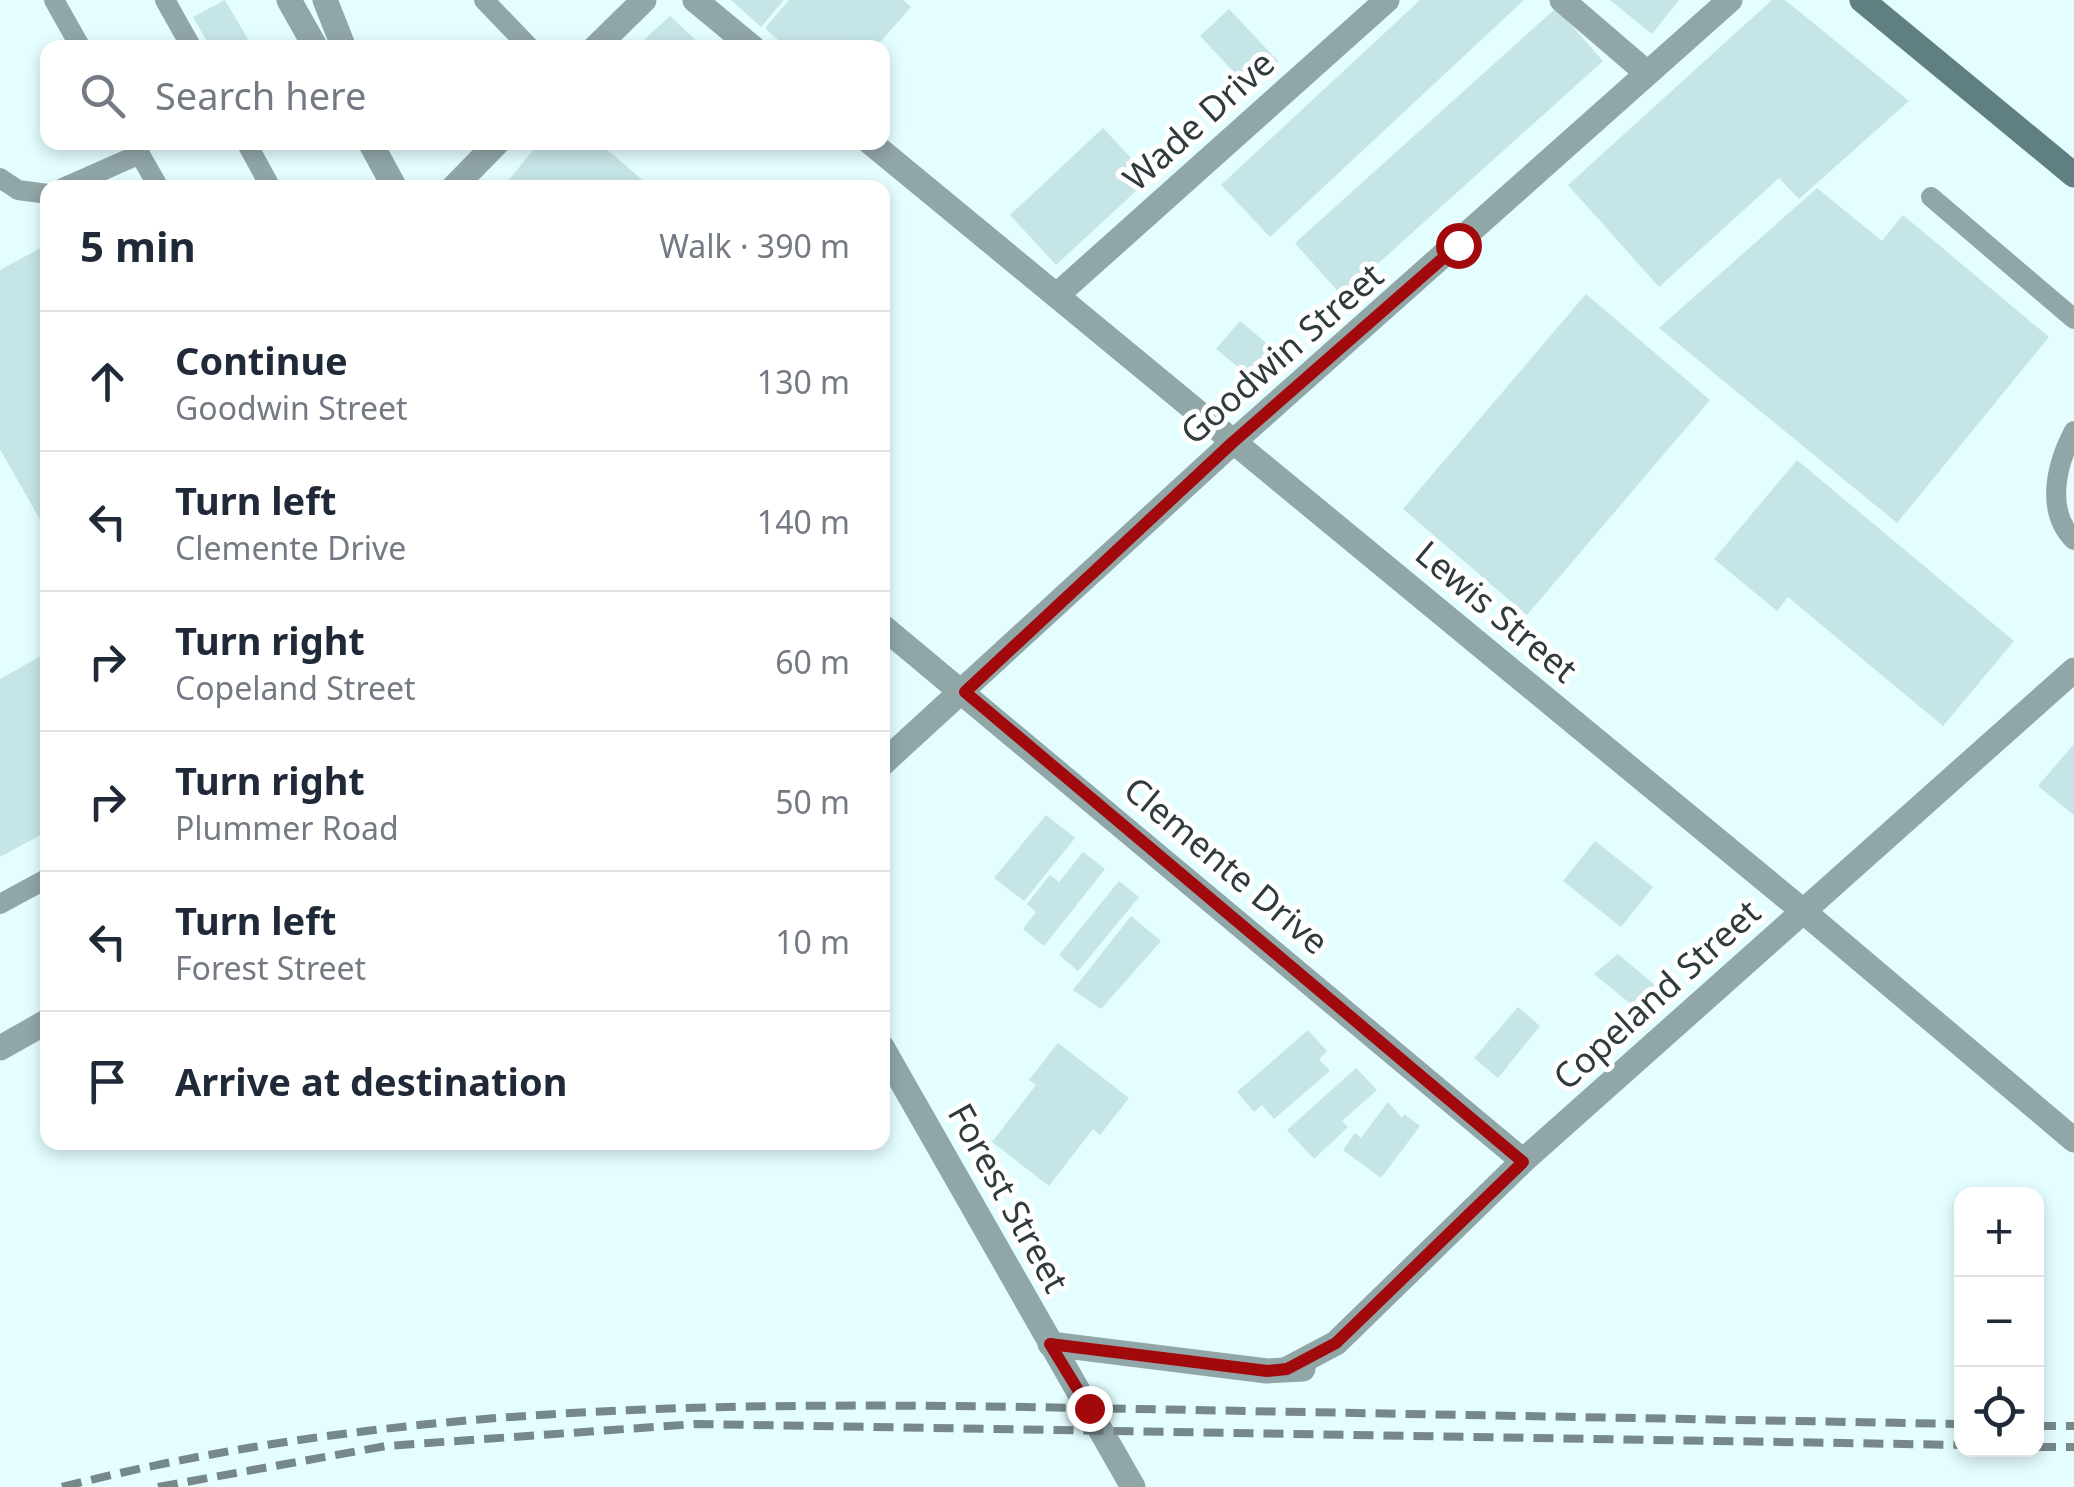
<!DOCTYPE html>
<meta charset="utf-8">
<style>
:root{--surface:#fff;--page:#f6f6f7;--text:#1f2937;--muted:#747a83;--line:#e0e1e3}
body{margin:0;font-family:"Noto Sans",sans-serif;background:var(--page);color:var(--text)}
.controls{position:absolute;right:30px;bottom:30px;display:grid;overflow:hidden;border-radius:20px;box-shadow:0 5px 15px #0003}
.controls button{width:90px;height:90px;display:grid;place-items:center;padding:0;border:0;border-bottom:2px solid var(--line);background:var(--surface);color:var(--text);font:50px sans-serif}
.stop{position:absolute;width:30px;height:30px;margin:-22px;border:8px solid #a2090c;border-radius:50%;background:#fff}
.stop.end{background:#a2090c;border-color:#fff;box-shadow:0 2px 10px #0008}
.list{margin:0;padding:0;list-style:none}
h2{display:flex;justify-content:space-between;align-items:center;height:130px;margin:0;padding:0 40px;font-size:42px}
h2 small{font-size:32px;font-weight:400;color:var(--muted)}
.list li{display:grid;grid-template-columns:65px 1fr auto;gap:30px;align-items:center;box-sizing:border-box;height:140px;padding:0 40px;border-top:2px solid var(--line)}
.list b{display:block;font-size:38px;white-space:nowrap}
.list p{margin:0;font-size:32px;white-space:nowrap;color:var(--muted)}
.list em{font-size:32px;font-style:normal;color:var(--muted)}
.icon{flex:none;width:55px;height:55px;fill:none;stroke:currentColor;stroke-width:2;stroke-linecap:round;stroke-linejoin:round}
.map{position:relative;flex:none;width:2074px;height:1487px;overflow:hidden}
.search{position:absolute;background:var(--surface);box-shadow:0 5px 15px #0003;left:40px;top:40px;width:850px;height:110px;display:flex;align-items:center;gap:25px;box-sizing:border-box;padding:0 35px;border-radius:20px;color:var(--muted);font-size:38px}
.panel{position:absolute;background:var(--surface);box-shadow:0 5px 15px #0003;left:40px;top:180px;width:850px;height:970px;border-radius:20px}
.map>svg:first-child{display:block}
.building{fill:#c6e5e7}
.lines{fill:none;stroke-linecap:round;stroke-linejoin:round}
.service{stroke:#91a6a7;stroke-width:20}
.minor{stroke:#91a6a7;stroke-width:25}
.tertiary{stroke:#91a6a7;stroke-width:25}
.secondary{stroke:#5f7f81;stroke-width:25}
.rail{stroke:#77888a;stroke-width:8;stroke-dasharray:20 10;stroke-linecap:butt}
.route{stroke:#a2090c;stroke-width:12}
.labels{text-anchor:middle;stroke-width:10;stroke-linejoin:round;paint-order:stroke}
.street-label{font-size:35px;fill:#2f3b3c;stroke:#fff}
</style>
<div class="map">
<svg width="2074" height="1487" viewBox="0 0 2074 1487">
<rect width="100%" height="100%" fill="#e4fdff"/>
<g class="building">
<path d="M225,0L253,48H211L193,17Z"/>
<path d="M731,0H784L761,27Z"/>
<path d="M789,0H903L911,7L875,48H803L795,40L787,48L765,28Z"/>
<path d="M1420,0H1524L1270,237L1221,185Z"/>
<path d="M1610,0H1679L1652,34Z"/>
<path d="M1772,0H1785L1909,101L1799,199L1779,178L1659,287L1568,185Z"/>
<path d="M1556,8L1603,61L1342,296L1295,243Z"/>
<path d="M1229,9L1278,61L1249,88L1200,36Z"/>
<path d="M670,16L704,48H635Z"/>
<path d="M1103,128L1150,178L1056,265L1010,215Z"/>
<path d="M540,142H598L652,188H502Z"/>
<path d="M1817,188L1882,241L1903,215L2049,337L1897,523L1659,328Z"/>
<path d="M48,244V534L0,449V270Z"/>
<path d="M1586,294L1710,400L1527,615L1403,509Z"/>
<path d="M1240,321L1283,357L1260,385L1216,349Z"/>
<path d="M1797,460L2014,641L1943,726L1788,597L1777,611L1714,559Z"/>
<path d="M48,652V831L0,857V679Z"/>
<path d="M2074,744V815L2038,786Z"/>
<path d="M1046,815L1075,838L1024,901L994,878Z"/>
<path d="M1595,841L1653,887L1621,927L1563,881Z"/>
<path d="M1083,852L1105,869L1044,946L1023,929L1036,912L1027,904L1050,875L1059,882Z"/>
<path d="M1119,881L1139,897L1078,971L1059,955Z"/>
<path d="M1131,916L1161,941L1101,1009L1073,990Z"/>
<path d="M1618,954L1662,991L1643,1014L1594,974Z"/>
<path d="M1518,1007L1540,1026L1498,1078L1474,1058Z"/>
<path d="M1308,1030L1327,1051L1319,1059L1330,1071L1274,1119L1262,1105L1254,1112L1237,1092Z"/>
<path d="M1058,1043L1129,1098L1100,1135L1093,1129L1049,1186L992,1142L1036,1085L1029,1080Z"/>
<path d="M1356,1068L1377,1090L1342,1121L1348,1127L1314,1159L1287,1130Z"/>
<path d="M1388,1102L1402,1118L1404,1114L1420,1126L1381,1178L1343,1150L1355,1133L1361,1138Z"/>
</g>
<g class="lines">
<g class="service">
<path d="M54,0L81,48"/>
<path d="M165,0L192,48"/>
<path d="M484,0L530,48"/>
<path d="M246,142L271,188"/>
<path d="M134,144L159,188"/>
<path d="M0,178L18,190L48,194"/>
<path d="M63,188L140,154"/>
<path d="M1931,197L2074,319"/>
<path d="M2074,431C2056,465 2045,511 2074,540"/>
<path d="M0,904L48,878"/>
</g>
<g class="minor">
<path d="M695,0L753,48"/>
<path d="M1562,0L1647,73"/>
<path d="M595,48L644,0"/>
<path d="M870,142L1803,911L2074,1140"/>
<path d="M453,188L498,142"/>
<path d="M1057,295L1387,0"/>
<path d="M882,626L1523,1161"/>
<path d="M882,764L1232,443L1730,0"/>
<path d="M0,1048L48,1021"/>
<path d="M1050,1344L1267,1371L1303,1369"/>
<path d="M1287,1369L1336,1343L1523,1161L2074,670"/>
</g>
<g class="tertiary">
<path d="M289,0L316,48"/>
<path d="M325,0L344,48"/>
<path d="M370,142L395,188"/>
<path d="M882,1047L1133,1487"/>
</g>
<path class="secondary" d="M1862,0L2074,175"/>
<g class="rail">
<path d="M2036,1426H2074"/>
<path d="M2036,1447H2074"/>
<path d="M62,1487C415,1397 777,1402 1138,1409C1412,1414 1687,1419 1962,1424"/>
<path d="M158,1487L386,1446L696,1424L1962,1445"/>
</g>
</g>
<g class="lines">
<path class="route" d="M1089,1408L1050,1344L1267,1371L1287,1369L1336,1343L1523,1162L965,692L1232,443L1458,245"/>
</g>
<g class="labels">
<g class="street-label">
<text transform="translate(1199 121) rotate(-42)" y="12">Wade Drive</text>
<text transform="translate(1282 354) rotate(-41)" y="12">Goodwin Street</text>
<text transform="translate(1496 612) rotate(40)" y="12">Lewis Street</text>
<text transform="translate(1226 866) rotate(40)" y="12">Clemente Drive</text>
<text transform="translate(1657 995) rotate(-42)" y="12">Copeland Street</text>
<text transform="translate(1008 1198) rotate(61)" y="12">Forest Street</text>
</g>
</g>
</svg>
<div class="controls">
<button>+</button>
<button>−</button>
<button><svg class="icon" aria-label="locate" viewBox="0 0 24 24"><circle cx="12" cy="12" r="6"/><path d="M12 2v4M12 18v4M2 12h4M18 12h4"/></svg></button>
</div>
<div class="stop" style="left:1458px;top:245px"></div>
<div class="stop end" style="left:1089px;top:1408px"></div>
<div class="search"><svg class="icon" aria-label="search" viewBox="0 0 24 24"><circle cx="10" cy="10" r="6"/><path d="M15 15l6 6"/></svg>Search here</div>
<section class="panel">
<h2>5 min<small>Walk · 390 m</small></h2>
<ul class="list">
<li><svg class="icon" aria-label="ahead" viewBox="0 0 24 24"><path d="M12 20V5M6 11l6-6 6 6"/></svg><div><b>Continue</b><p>Goodwin Street</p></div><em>130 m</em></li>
<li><svg class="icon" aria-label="left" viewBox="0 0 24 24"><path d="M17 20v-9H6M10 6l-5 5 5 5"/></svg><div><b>Turn left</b><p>Clemente Drive</p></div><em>140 m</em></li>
<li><svg class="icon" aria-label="right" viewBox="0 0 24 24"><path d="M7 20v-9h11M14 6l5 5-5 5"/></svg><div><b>Turn right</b><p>Copeland Street</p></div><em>60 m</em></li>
<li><svg class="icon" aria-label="right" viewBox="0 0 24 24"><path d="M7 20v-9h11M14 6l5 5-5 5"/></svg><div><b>Turn right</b><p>Plummer Road</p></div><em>50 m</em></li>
<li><svg class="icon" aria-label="left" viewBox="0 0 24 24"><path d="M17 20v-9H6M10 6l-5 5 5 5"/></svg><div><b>Turn left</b><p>Forest Street</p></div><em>10 m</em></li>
<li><svg class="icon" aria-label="arrive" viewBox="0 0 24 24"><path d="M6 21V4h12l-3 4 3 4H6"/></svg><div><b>Arrive at destination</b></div></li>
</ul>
</section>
</div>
